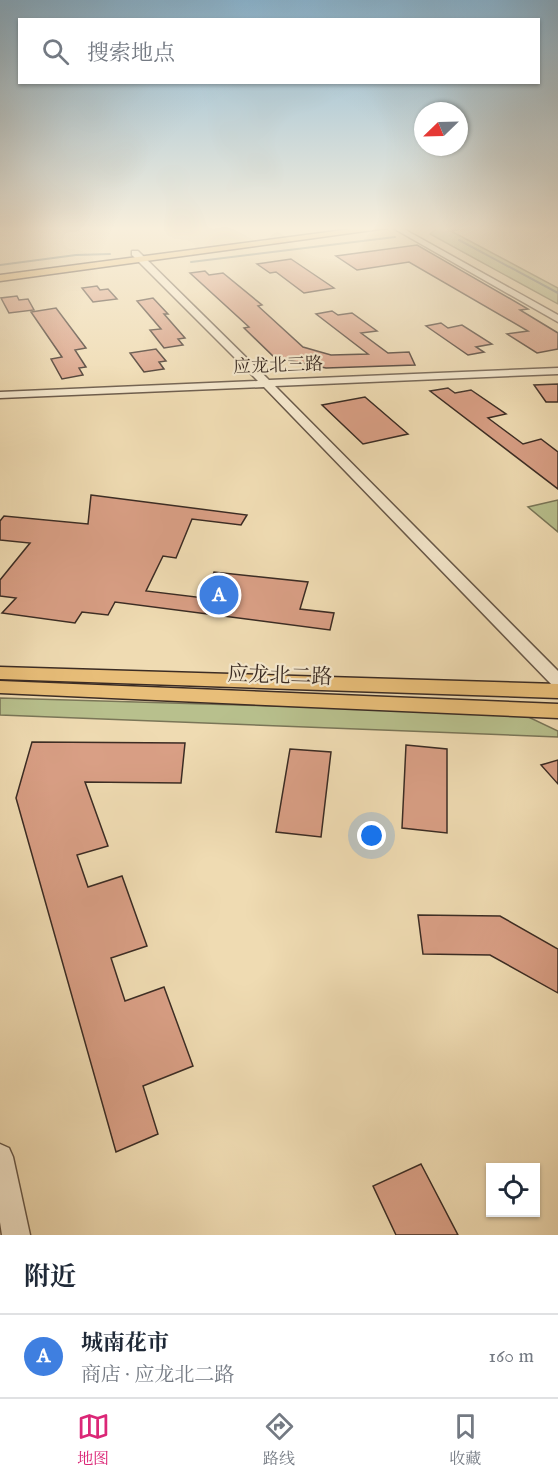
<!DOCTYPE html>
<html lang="zh">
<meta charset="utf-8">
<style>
:root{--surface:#fff;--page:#f6f6f7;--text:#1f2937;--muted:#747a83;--line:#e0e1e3;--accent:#db2777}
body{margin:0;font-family:"IM FELL English","Noto Serif SC",serif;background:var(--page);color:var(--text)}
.controls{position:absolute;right:18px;bottom:18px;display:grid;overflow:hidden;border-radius:0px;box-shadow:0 2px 4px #0004}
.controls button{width:54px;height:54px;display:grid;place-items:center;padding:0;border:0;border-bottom:2px solid var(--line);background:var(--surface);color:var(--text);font:30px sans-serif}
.compass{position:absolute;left:414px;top:102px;width:54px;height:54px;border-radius:50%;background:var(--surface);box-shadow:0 2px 4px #0004;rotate:247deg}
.you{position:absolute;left:372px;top:836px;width:21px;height:21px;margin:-15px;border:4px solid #fff;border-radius:50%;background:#1a73e8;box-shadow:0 0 0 9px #1a73e833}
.badge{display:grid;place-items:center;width:39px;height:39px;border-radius:50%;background:var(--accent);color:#fff;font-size:20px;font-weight:700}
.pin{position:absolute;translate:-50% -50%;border:3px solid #fff;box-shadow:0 2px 6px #0006}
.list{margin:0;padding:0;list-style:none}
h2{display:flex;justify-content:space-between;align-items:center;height:78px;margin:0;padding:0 24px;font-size:26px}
h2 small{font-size:20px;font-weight:400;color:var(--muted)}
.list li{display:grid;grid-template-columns:39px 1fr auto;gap:18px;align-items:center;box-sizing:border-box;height:84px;padding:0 24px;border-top:2px solid var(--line)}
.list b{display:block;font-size:22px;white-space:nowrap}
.list p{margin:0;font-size:20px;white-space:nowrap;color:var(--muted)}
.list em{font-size:20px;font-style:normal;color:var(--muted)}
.icon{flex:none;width:33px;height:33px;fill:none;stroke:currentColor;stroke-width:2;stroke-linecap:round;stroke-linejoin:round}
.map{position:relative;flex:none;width:558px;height:1235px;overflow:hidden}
.search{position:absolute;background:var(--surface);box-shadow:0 2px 4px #0004;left:18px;right:18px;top:18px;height:66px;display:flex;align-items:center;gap:15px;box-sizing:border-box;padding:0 21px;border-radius:0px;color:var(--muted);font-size:22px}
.sheet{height:162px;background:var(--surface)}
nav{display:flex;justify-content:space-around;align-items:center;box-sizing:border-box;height:84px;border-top:2px solid var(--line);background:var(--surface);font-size:16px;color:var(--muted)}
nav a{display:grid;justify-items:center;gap:3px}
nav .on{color:var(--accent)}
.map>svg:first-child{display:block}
.green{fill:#b8c08d;stroke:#7a7658;stroke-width:1.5}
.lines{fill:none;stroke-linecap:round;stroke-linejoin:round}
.stream{stroke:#75817a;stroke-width:2}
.building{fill:#d99f85;stroke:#3b2c24;stroke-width:1.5}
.minor-casing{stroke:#685848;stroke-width:3}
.major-casing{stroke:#3b2c24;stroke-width:3}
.minor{fill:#f5e8cd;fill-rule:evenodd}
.major{fill:#e8be79;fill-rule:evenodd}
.labels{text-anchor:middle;stroke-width:4.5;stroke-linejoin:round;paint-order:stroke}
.far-street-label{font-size:18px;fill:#3b2c24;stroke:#f5e8cd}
.street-label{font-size:21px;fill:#3b2c24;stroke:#f5e8cd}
</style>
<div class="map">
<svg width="558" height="1235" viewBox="0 0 558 1235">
<rect width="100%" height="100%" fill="#efdbb2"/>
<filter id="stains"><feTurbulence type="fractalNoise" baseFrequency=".00333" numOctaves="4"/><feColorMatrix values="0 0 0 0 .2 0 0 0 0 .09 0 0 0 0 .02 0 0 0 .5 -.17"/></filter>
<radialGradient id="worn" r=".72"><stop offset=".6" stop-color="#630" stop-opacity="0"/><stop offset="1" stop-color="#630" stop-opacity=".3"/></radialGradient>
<g class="green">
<path d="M438,228H468L451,231L558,288V304L430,234Z"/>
<path d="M558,500V532L528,507Z"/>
<path d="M0,698L520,713L558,731V737L0,715Z"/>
</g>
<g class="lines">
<g class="stream">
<path d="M459,240L558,293"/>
<path d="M191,262L395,237"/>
<path d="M0,265L76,255L110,254"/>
</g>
</g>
<g class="building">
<path d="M417,245L528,309L520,310L558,333V349L537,353L507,334L528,331L409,262L357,270L336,256Z"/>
<path d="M291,259L334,288L304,293L276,272L270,273L257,264Z"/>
<path d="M205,271L209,275L223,273L262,305L258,306L303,347L331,355L368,354L316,314L332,311L338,315L352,313L377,331L361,333L388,353L409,352L415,365L326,368L274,357L244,328L249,327L190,273Z"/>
<path d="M97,286L100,290L108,289L117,299L93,302L82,288Z"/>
<path d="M17,296L19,300L28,299L34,310L9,313L1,298Z"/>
<path d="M153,298L168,314H164L185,338L178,339L183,345L164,348L150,330L161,329L137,301Z"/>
<path d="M56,308L86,348L75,350L86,367L79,368L83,375L62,379L51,359L62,357L31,312Z"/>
<path d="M441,323L448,328L462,325L492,344L476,347L484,352L468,355L426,326Z"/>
<path d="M156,349L166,361L159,362L164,369L144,372L130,353Z"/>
<path d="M558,384V402H546L534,385Z"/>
<path d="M448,388L455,393L471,390L506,414L488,418L523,444L541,439L558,452V489L430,391Z"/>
<path d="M365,397L408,434L363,444L322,405Z"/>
<path d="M91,495L247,515L241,525L192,519L176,558L163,556L146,591L204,598L214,572L308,582L300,609L334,613L330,630L115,602L108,615L82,612L75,623L2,613L16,598L0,596V580L30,543L0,540V521L4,516L88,524Z"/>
<path d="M32,742L185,743L181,783L85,782L108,846L77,855L88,887L122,876L147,946L111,958L125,1001L164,987L193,1066L143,1086L158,1134L116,1152L16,798Z"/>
<path d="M406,745L447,749V833L402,828Z"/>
<path d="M290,749L331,752L321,837L276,832Z"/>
<path d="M558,760V784L541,765Z"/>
<path d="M418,915L500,916L558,949V993L490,955L423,954Z"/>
<path d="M421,1164L458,1235H396L373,1186Z"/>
</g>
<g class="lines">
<defs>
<g id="minor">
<path d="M393,228H402L558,315V322Z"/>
<path d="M132,251H138L269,380L558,368V374L275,386L558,671V686L552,685L264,387L0,398V392L258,381L132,255Z"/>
<path d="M0,1144L9,1148L13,1157L30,1235H2L0,1222Z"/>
</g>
<g id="major">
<path d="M359,228H387L0,281V275Z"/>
<path d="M0,667L558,684V698L0,679Z"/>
<path d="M0,681L558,704V718L0,693Z"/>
</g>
</defs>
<use href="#minor" class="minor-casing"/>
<use href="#major" class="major-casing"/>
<use href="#minor" class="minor"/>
<use href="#major" class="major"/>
</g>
<linearGradient id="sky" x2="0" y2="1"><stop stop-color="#89b6d3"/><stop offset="0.57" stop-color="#f8efdc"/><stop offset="1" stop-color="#f8efdc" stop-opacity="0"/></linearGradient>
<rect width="558" height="401" fill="url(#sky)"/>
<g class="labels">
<g class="far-street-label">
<text transform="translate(278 365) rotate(-2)" y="6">应龙北三路</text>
</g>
<g class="street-label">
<text transform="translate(280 675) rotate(2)" y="7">应龙北二路</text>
</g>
</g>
<rect width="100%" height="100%" filter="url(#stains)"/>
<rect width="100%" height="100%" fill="url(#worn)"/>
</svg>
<div class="controls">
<button><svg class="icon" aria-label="locate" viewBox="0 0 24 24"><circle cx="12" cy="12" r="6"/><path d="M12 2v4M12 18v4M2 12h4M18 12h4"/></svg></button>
</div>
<svg class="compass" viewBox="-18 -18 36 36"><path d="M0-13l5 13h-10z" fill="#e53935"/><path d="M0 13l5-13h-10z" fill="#747a83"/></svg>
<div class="you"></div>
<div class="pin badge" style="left:219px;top:595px;background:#3f7fe0">A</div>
<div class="search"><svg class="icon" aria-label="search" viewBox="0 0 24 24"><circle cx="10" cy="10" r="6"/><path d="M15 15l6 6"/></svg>搜索地点</div>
</div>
<section class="sheet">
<h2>附近<small></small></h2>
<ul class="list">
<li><span class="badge" style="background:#3f7fe0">A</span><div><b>城南花市</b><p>商店 · 应龙北二路</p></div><em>160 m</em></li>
</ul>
</section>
<nav>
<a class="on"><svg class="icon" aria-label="map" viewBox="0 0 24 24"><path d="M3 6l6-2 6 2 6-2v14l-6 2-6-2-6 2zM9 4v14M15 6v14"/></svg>地图</a>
<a><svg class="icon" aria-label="directions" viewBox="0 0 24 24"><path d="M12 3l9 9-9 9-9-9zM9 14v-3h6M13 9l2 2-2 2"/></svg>路线</a>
<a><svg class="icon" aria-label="saved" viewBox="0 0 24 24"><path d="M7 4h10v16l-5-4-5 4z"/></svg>收藏</a>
</nav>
